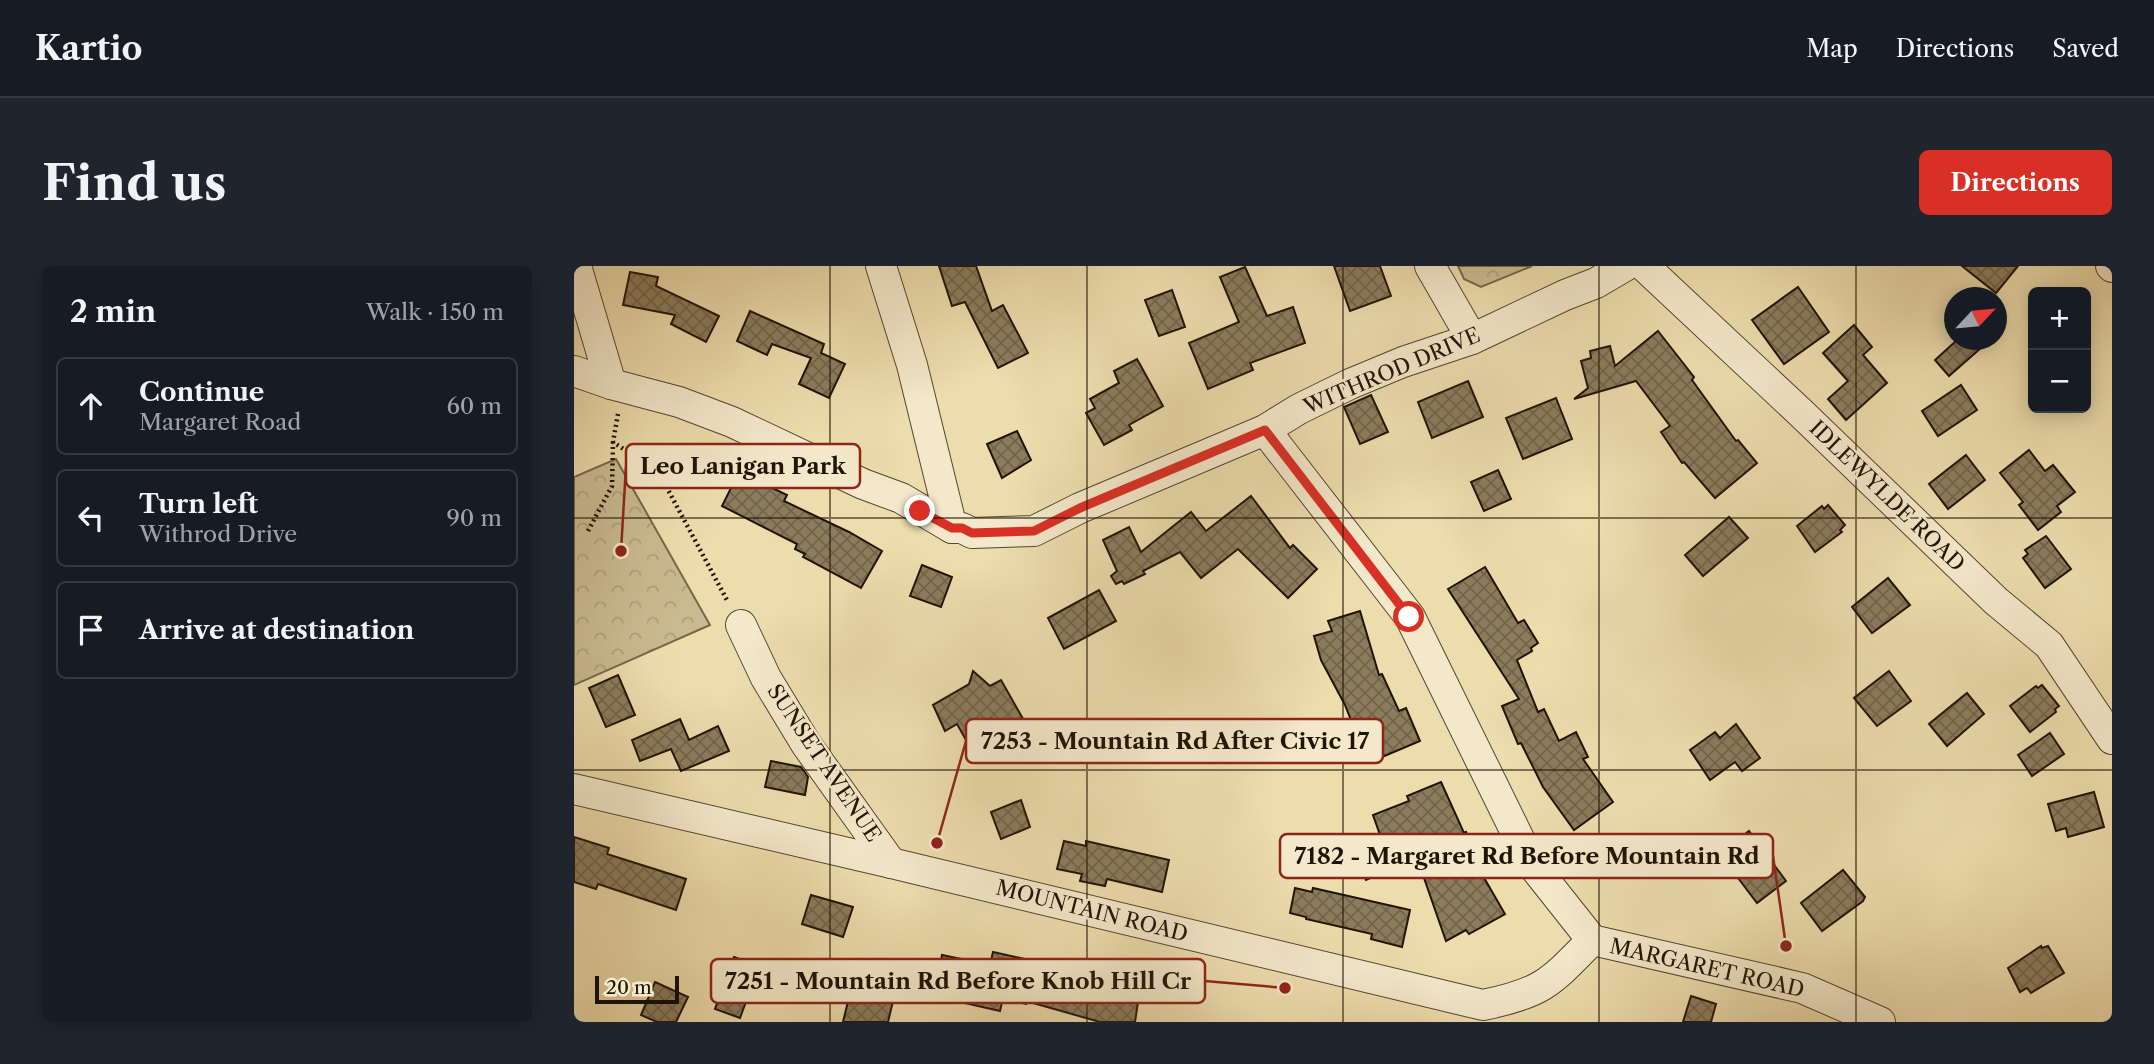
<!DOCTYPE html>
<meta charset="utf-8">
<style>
:root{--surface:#171b24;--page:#20242c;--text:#f1f3f6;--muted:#9ea1a6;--line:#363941;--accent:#d93025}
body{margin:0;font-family:"Libre Caslon Text",serif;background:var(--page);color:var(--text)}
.controls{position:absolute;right:21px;top:21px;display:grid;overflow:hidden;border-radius:10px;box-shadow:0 4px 18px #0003}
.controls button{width:63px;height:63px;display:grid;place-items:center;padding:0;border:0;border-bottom:2px solid var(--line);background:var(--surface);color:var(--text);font:35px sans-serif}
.compass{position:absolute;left:1370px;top:21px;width:63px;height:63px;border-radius:50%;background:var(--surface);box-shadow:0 4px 18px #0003;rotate:64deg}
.scale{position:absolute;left:21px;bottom:18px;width:84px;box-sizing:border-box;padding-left:7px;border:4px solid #201406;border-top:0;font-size:19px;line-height:24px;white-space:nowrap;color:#201406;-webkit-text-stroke:5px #f3e8c9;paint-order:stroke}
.stop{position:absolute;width:21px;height:21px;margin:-16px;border:5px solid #d93025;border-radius:50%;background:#fff}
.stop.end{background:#d93025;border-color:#fff;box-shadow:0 2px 7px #0008}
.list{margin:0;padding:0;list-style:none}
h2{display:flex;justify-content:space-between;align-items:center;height:91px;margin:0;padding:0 28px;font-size:30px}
h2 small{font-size:23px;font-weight:400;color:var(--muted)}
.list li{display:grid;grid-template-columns:46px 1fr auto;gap:21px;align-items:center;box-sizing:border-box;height:98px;margin:0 14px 14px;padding:0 14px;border:2px solid var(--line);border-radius:10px}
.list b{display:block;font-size:26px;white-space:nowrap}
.list p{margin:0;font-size:23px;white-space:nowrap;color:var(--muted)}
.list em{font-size:23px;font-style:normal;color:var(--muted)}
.icon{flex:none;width:38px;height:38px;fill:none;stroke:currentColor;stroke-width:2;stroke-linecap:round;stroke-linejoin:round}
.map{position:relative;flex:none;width:1538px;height:756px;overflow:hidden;border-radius:10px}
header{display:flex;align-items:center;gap:42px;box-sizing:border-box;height:98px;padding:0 35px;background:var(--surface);border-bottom:2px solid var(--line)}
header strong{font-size:33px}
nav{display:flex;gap:38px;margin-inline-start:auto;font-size:24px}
.intro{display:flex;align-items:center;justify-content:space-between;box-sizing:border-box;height:168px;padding:0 42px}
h1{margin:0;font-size:49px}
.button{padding:18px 32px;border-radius:10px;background:var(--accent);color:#fff;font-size:24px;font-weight:700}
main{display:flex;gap:42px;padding:0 42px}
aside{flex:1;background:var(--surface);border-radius:10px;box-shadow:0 4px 18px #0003}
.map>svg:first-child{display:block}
.park{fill:url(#park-crowns);stroke:#75674b;stroke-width:2}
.building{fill:url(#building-cross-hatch);stroke:#201406;stroke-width:2}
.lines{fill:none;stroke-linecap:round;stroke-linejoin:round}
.minor-casing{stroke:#534630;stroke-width:32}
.path{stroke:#201406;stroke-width:4.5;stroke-dasharray:2 3.5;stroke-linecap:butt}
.minor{stroke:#f3e8c9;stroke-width:30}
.route{stroke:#d93025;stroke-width:9}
.grid{fill:none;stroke:#201406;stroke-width:2;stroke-opacity:0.55}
.labels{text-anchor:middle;stroke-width:5;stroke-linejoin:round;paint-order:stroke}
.street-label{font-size:21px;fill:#201406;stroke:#f3e8c9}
.leader{fill:none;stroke:#8f2418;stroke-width:2.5}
.callout-dot{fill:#8f2418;stroke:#f3e8c9;stroke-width:2.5}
.callout{fill:#f3e8c9;stroke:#8f2418;stroke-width:2.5}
.callout-label{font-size:23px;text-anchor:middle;font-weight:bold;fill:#201406}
</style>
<header>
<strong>Kartio</strong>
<nav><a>Map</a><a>Directions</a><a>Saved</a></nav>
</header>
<div class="intro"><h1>Find us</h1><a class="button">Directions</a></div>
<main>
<aside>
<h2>2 min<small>Walk · 150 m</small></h2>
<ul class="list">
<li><svg class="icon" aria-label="ahead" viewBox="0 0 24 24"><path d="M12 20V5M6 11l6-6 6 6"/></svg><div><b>Continue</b><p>Margaret Road</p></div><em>60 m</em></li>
<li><svg class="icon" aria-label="left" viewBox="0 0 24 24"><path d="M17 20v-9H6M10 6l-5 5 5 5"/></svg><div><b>Turn left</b><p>Withrod Drive</p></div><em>90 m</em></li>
<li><svg class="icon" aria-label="arrive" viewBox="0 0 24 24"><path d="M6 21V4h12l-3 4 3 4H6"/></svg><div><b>Arrive at destination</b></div></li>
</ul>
</aside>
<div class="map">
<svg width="1538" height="756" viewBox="0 0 1538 756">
<defs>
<pattern id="park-crowns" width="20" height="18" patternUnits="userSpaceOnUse" patternTransform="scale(1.75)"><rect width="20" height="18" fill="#caba90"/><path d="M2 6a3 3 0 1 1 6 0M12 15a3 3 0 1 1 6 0" fill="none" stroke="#ad9f7b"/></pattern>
<pattern id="building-cross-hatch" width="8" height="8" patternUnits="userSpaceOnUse" patternTransform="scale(1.75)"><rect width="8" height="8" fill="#8b7c5c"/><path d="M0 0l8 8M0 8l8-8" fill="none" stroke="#71644a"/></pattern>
</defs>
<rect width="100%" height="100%" fill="#eddcac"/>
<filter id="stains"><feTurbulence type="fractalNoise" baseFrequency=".00286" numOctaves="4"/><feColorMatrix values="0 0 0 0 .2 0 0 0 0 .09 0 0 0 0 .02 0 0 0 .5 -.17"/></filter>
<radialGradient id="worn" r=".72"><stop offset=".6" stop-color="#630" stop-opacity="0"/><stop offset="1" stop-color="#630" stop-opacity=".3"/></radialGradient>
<g class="park">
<path d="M884,0H958L907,21L890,13Z"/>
<path d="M42,193L136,359L0,419V211Z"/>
</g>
<g class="building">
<path d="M365,0H402L418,45L429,39L454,87L424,102L391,36L378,40Z"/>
<path d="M760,0H806L817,30L776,45Z"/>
<path d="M1388,0H1444L1422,27Z"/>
<path d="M671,1L693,50L719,41L731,77L676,97L679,104L634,123L615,77L665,56L646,11Z"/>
<path d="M56,6L84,11L82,20L145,50L132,76L97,58L101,49L49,39Z"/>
<path d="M1224,21L1255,66L1210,98L1178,54Z"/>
<path d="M598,24L611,61L585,70L571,34Z"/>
<path d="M176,45L250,78L247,87L271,98L255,132L225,118L237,92L198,78L193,89L163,75Z"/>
<path d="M1280,59L1298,81L1289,89L1313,117L1272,154L1254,133L1274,115L1249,87Z"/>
<path d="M1084,65L1120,111L1118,114L1162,175L1164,174L1183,197L1141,232L1110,196L1108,197L1087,166L1096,160L1062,115L1000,133L1014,122L1007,95L1017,92L1016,85L1036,80L1041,100Z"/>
<path d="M1383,74H1416L1375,110L1361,94Z"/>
<path d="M563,93L589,140L555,159L558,164L530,179L512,147L521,142L516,133L545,117L540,105Z"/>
<path d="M894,115L909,151L858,172L844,136Z"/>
<path d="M1387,119L1403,144L1364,170L1348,145Z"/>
<path d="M797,129L814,166L786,178L770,141Z"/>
<path d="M982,132L998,173L949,193L932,152Z"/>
<path d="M443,165L457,194L428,212L413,178Z"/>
<path d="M1455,184L1471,205L1479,199L1501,226L1483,240L1487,246L1464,264L1445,239L1449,236L1426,207Z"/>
<path d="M1392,189L1411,214L1374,243L1355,218Z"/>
<path d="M924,204L937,233L910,245L897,216Z"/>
<path d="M165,206L213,229L210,235L275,266L308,285L287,322L229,291L231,288L221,283L223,278L148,240Z"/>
<path d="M677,230L716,282L719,279L743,303L714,332L664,283L627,312L606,286L569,305L571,308L550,318L548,315L542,318L537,310L543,305L529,274L555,261L567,286L617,246L632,265Z"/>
<path d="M1254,239L1271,259L1266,264L1268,266L1241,286L1223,260L1248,240L1250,243Z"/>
<path d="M1155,251L1174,272L1129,310L1111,289Z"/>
<path d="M1472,270L1497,303L1471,322L1449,292L1454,288L1451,284Z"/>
<path d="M348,299L378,311L367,341L336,330Z"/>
<path d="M911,301L944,357L950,354L964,377L957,382L958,385L943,394L964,446L970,443L985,475L1002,466L1014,491L1009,493L1039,536L1000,564L969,521L947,477L944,478L928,440L945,433L874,323Z"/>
<path d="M1314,312L1336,339L1298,367L1278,341Z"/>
<path d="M525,324L542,355L490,383L474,352Z"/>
<path d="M786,345L805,409L808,408L825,445L832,442L846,475L794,497L771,439L747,394L740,370L758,365L754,355Z"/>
<path d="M399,405L416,420L427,414L457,467L405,497L383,458L371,465L359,439L395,418Z"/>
<path d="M1315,405L1337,435L1303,460L1280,432Z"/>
<path d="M44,409L61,449L32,461L15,422Z"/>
<path d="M1468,419L1485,440L1481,443L1482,446L1456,466L1436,440L1462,420L1464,422Z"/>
<path d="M1393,427L1410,448L1373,480L1355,458Z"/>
<path d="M106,453L115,474L144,460L155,485L107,505L97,483L66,495L58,474Z"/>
<path d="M1162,458L1186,492L1168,505L1161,496L1136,514L1116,484L1141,466L1146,472Z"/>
<path d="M1476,467L1490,488L1458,510L1444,489Z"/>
<path d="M197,495L227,501L234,511L231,529L191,521Z"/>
<path d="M867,516L890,567L892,566L905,603L931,648L895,668L892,664L872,675L843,592L792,614L783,592L810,580L799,549L835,535L833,530Z"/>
<path d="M1520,526L1530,561L1494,571L1492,562L1482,565L1474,538Z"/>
<path d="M447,534L456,561L427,573L417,546Z"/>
<path d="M1175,565L1212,615L1183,637L1146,588Z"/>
<path d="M0,571L35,582L33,588L112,613L102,644L24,618L22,623L0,616Z"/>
<path d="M490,575L512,580V575L595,594L588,626L533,613L531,620L506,615L508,608L483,603Z"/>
<path d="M1269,604L1291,631L1289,635L1248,665L1227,637Z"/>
<path d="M721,622L738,626L739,622L836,644L828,681L797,673L798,668L732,653V651L716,647Z"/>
<path d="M237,629L279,641L269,671L228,658Z"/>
<path d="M1467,680L1468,682L1474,680L1490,707L1457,727L1453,722L1446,726L1434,702Z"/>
<path d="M419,686L483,700L566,723L561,756H526L452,735V738L429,732L426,745L360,730L368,689L416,699Z"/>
<path d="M160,691L185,700L166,752L141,743Z"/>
<path d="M81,716L114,731L102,756H83L67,749Z"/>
<path d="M277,723L319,735L314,756H269Z"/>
<path d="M1117,730L1142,738L1137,756H1109Z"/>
</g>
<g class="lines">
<defs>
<g id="minor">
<path d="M2,0L37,118"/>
<path d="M307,0L338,99L378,262"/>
<path d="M856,0L898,73"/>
<path d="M1070,0L1227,147L1422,335L1475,379L1538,473"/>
<path d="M1537,0L1538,1"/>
<path d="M0,105L37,118L105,136L158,156L289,218L327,232L378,262H388L398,267L460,265L506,242L691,164L725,143L776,118L829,96L898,73L991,29L1022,17L1051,0"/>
<path d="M691,164L836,351L957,597L1018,674L1228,722L1306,756"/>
<path d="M167,359L192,412L232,478L317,597"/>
<path d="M0,523L317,597L909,739C969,727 977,716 1018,674"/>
</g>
</defs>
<use href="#minor" class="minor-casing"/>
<g class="path">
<path d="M44,148L39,176L85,207L154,336"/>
<path d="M14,265L38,220L39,176"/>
</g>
<use href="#minor" class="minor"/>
</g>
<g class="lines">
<path class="route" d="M346,245L378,262H388L398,267L460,265L506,242L691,164L835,351"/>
</g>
<path class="grid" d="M256,0V756M513,0V756M769,0V756M1025,0V756M1282,0V756M0,252H1538M0,504H1538"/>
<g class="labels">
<g class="street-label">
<text transform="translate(818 105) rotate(-23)" y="7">WITHROD DRIVE</text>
<text transform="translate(1313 230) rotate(44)" y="7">IDLEWYLDE ROAD</text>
<text transform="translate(250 497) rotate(56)" y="7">SUNSET AVENUE</text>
<text transform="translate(518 645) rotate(14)" y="7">MOUNTAIN ROAD</text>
<text transform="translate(1133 702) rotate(13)" y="7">MARGARET ROAD</text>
</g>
</g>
<path class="leader" d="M47 285L52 200M363 577L392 475M1212 680L1199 590M711 722L631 715"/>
<g class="callout-dot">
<circle cx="47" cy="285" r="7"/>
<circle cx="363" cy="577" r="7"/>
<circle cx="1212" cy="680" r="7"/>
<circle cx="711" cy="722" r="7"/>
</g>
<g class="callout">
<rect x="52" y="178" width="234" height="44" rx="7"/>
<rect x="392" y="453" width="417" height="44" rx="7"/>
<rect x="706" y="568" width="493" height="44" rx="7"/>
<rect x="137" y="693" width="494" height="44" rx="7"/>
</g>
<g class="callout-label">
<text x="169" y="208">Leo Lanigan Park</text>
<text x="601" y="483">7253 - Mountain Rd After Civic 17</text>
<text x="953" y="598">7182 - Margaret Rd Before Mountain Rd</text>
<text x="384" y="723">7251 - Mountain Rd Before Knob Hill Cr</text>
</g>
<rect width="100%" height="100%" filter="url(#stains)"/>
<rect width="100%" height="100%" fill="url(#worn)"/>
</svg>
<div class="controls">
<button>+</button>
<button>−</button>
</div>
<svg class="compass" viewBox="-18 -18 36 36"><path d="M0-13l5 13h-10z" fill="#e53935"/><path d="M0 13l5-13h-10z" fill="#9ea1a6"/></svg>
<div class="scale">20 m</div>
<div class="stop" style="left:835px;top:351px"></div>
<div class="stop end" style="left:346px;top:245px"></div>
</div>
</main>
